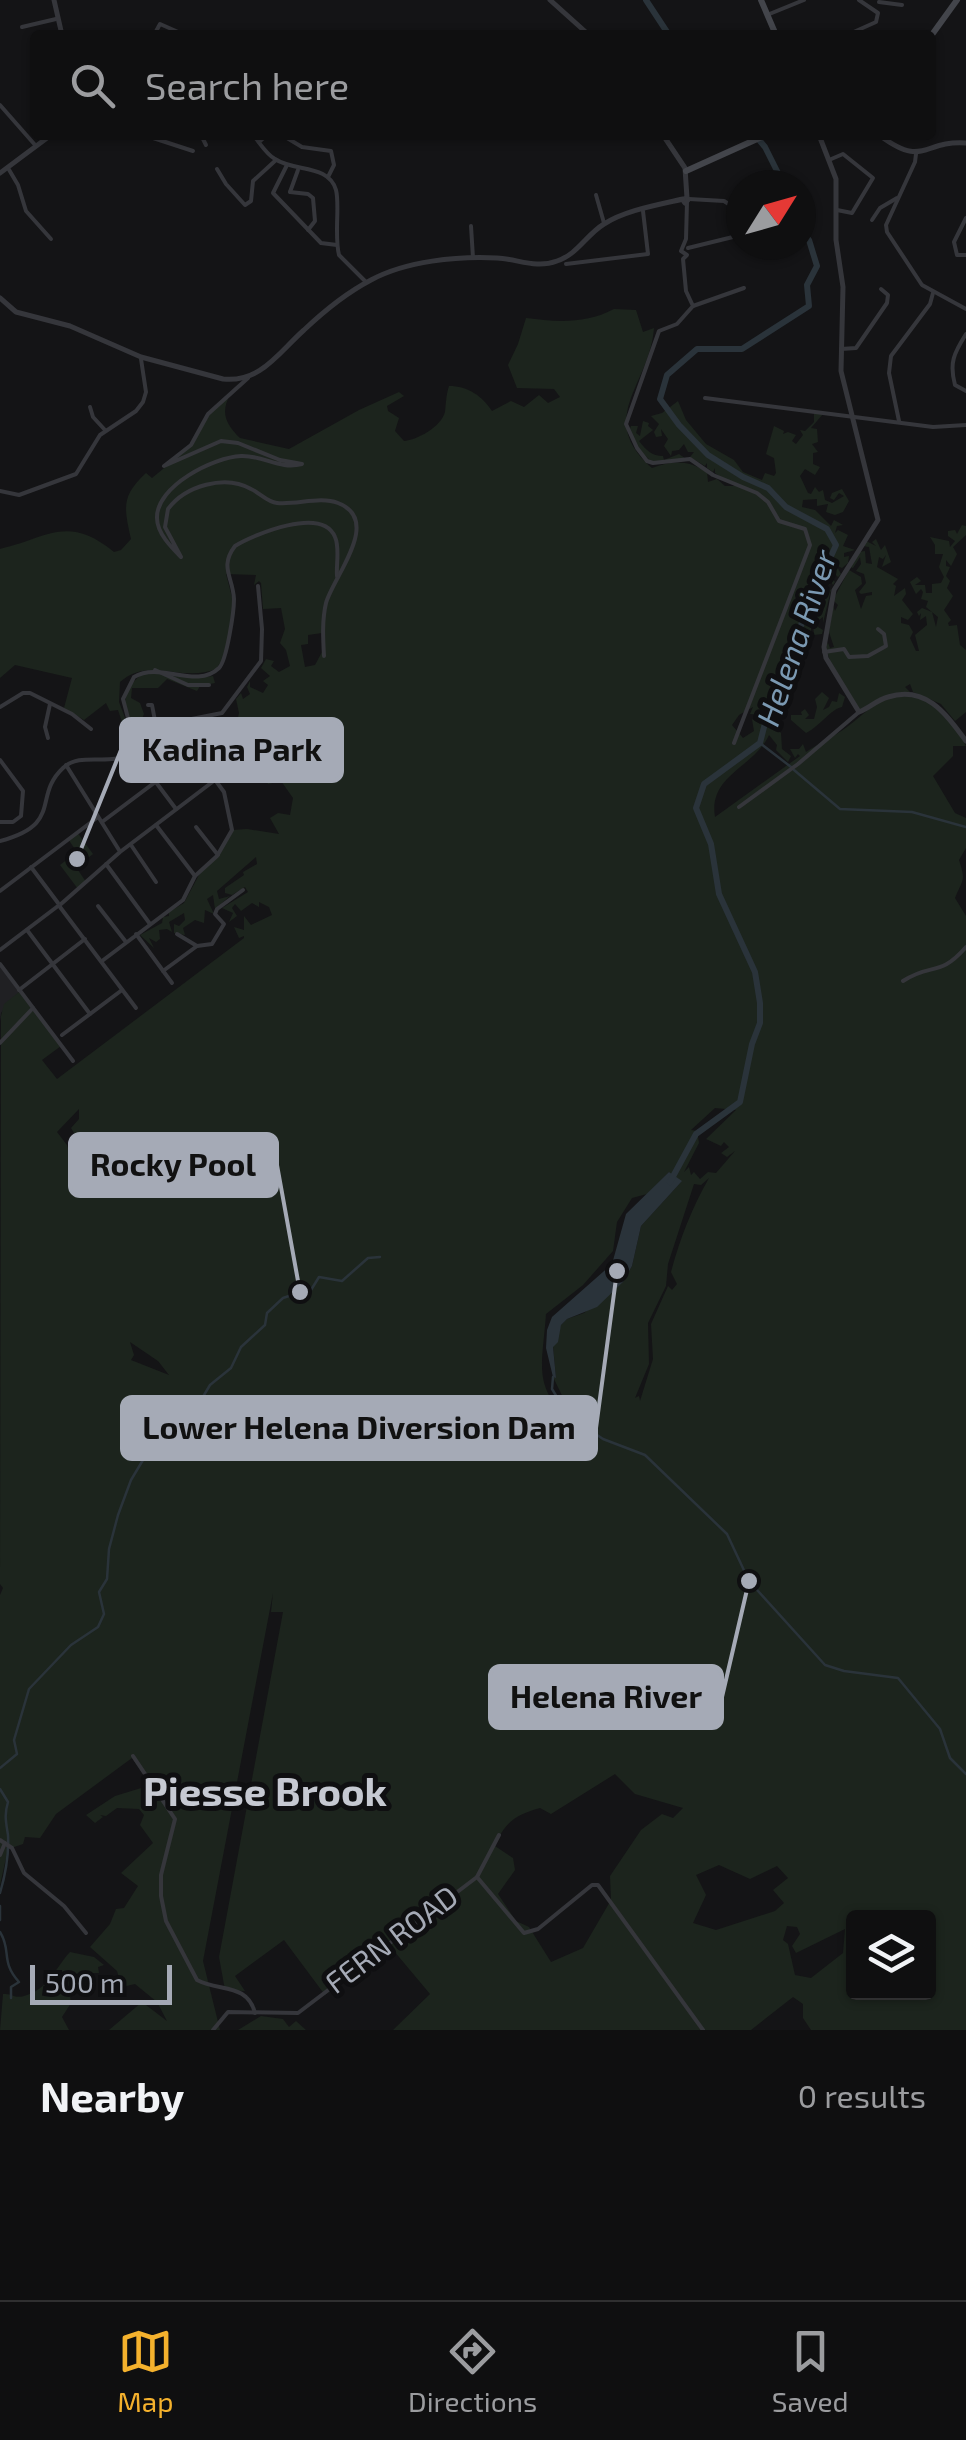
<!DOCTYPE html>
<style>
:root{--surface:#0f0f10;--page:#1d1d1e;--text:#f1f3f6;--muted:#9b9c9f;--line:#2f2f30;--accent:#f4b12d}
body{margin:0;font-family:"Exo 2",sans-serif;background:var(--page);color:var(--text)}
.controls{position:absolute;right:30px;bottom:30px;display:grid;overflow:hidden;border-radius:10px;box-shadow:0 2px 8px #0004}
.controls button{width:90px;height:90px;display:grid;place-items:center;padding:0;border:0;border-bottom:2px solid var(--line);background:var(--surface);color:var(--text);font:50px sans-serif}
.compass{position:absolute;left:726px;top:170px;width:90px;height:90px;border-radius:50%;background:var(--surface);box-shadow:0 2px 8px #0004;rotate:53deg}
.scale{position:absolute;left:30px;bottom:25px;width:142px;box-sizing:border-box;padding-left:10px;border:5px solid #a5aab6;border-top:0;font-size:28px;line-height:35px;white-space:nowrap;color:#a5aab6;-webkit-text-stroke:8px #0f0f11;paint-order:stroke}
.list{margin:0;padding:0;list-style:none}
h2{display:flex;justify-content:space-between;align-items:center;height:130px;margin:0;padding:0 40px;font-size:42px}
h2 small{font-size:32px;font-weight:400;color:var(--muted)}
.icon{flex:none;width:55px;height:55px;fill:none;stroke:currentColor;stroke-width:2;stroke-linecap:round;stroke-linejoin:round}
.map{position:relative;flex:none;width:966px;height:2030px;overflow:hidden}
.search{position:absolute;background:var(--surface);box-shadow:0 2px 8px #0004;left:30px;right:30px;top:30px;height:110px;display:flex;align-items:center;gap:25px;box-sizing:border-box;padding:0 35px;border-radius:10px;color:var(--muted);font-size:38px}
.sheet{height:270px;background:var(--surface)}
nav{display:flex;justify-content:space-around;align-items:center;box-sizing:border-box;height:140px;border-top:2px solid var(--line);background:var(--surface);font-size:28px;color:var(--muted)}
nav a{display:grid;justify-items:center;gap:5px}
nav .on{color:var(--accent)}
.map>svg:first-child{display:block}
.built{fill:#202023}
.green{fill:#1c241d;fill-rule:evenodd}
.water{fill:#2a333a}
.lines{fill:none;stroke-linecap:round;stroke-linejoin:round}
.stream{stroke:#2a333a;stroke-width:2.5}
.river{stroke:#2a333a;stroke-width:6}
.minor{stroke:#35363b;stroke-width:4}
.tertiary{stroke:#35363b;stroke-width:5}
.secondary{stroke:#43454b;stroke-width:6}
.labels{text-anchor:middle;stroke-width:10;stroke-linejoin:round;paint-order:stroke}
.street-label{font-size:30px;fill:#a5aab6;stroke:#0f0f11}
.water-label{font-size:32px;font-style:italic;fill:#7b99b2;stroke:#0f0f11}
.district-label{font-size:40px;font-weight:bold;fill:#c6c9d2;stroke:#0f0f11}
.leader{fill:none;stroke:#a5aab6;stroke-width:4}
.callout-dot{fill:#a5aab6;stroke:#0f0f11;stroke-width:4}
.callout{fill:#a5aab6;stroke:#a5aab6;stroke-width:4}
.callout-label{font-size:32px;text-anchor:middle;font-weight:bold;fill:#111}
</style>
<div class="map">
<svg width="966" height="2030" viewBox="0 0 966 2030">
<rect width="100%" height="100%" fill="#141416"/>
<path class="built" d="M0,964L19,992L1,1013L0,1022Z"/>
<g class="green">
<path d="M614,309L636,310L643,332L654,328C650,385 595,418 652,468C672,460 689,460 707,472L708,482L717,479L725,486H735L715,473V468L713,472L707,468V463L705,466L690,457L694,452H688L684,444L679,450L672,451L671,456L664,446L668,439L661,429L662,436L656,437L654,432L659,424L651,416L662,413L678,401L686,420L706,444L734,460L743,472L762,480L765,473L774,476L776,473L774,458L766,454L774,426L784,431L783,434L788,432L796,435L792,441L796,444L803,435L800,430L805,431L814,422V413L823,414L811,428L817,429L818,442L812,444L818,452L813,453V464L820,467L815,475L805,469L800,476L808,493L811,494L815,487L819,492L823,490L825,500L832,503L844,496L839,493L834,500L830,498L832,493L842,489L849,501L843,512L835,515L826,512L828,504L817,506V499L803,500L802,507L815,510L831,526L834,520L843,525L837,526L835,533L838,530L848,535L843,546L855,550L844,553V557L849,556L848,563L842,568L836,565L841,574L838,577L834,573L831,576L835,582L833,585L829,579L831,584L825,587L831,590L823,623V617L819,620L818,627L823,630L822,634L814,635L813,623L820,610L811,615V631L806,635L772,725L781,733L782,749L791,756L788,762L776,750L777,745L769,735C755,767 708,775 715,817L800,756L798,754L795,758L790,749H799L803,744L806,752C819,743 834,737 847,727C862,716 875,701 893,696C927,688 954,719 966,746H953V756L933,776L955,813L966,818V848L959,860C966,881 963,879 955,898L966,916V2030H811L803,2018V2004L793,1997L751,2030H393L430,1994L389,1945L325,1995L284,1940L235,1976L245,1991L225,1990L219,1957L283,1612H271L273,1593L203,1961L220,2030H109L142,2002L167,2021L157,2002L135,1984L122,1987L117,1971L90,1947L110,1924L116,1909L124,1908L138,1886L121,1873L153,1843L140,1825L144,1815L139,1809L117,1808L106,1816L100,1815L103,1817L95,1823L86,1815L115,1796L151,1785L132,1758L56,1814L40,1838L25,1837L23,1844L8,1849L0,1885V1595L3,1588L0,1584L1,1016L4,1004L19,992L61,1046L42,1060L57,1079L244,938V936L239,938L234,927L244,930V916L251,925L272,915L269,907L259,902V907L252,903L241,911L235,904L232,908L237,916L229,922L233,913L222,908L248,892L245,887L232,895L225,893V888L244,875L243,872L257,864L256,857L217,891L219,899L230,896L215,909L213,895L207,899L214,914L205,910L204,923L195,920L183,928L185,935L174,933V924L179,926L185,920L184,913L169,922L172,932L167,929L159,930L160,939L156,942L149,938L154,948L140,935L162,923L163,917L169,916V912L184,903L199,875L216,857L233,830L247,829L279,834L270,818L278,813L290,815L293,798L281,781L268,784L259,765L235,754L246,749L268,756L277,749L247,737L236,726L239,713L236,699L241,693L243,699L250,694L247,687L250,681V687L263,693L268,685L263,681L270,676L261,668L266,659L274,661L271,666L279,672L290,666L286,650L280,643L285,629L281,608L263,609L261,583L259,581L254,585L256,575L226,574L233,601L226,655L216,669C183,683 148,656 120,682L119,702L127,723L123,725L118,710L110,711L106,703L84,720L64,708L72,678L15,665L0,678V549C48,538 67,514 114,552L121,550L131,539C124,508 121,496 146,473L152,478L192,445L209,415L231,393C220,412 225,423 240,438L289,449L359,410L399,392L404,396L387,406L388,411L399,418L395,431L404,441C417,440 441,427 445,412C446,404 446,395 449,386C468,386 482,396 492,411L511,401L524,407L539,395L548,403L560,397L554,389L517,388L508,365L518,344L526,318C556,322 586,324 614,309ZM322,633V652L315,665L305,667L301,645L308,644V635ZM753,707L750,714L762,715L760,724L752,719L754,731L743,738L732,725L739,715ZM715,1108L736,1110L706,1139L721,1146L724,1142L729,1147L721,1153L727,1157L735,1151L716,1173L708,1172L700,1179L694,1172L691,1175L689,1167L684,1172L699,1143L697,1131L691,1130ZM79,1109V1119L71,1128L78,1140L71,1141L73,1155H70L67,1145L57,1132ZM669,1172L681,1182L641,1226L632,1266L623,1282L584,1313L567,1319L561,1325L553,1346L556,1378L553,1377L578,1428C531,1388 542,1370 546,1314L583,1285L613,1251L617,1222L632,1198L647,1194ZM709,1178C692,1208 680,1238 671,1272L677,1284L672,1290L668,1286L651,1324L653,1359L640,1401L639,1396L635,1398L649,1364L648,1323L666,1286L668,1264L694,1184L701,1185ZM130,1342L158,1361L169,1375L131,1360L134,1355ZM615,1774L635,1794L683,1808L673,1818L662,1814L641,1830L610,1876L611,1900L583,1948L551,1962L529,1927L516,1921L498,1894L515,1870L513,1858L495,1846C505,1822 515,1815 540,1808L551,1814ZM719,1865L750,1879L777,1866L788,1878L773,1890L784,1903L775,1911L716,1930L693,1923L706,1895L696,1875ZM854,1918H928V1992H854ZM787,1926L797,1927L800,1934L792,1946L796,1953L845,1929L843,1953L811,1978L795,1975L788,1944L783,1940Z"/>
<path d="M643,421L649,423L648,426L653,430L639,441C646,450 652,456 663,456L664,460L679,454L686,459L652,462L638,449L629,431L631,426H638L636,433L640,436Z"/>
<path d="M962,525L966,526V535L953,547L957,554L951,566L946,560V566L950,567L946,576L950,581L947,588L953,596L944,610L951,620L948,623L949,626L957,625L960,645L966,650V712L955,721L941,704L913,692L910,684L905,687L910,692L878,699L861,711L857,708C847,691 827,662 826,645L828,643L830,648L834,647L829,632L833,606L835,611L838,605L833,600L849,570L861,577L862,584L855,590L861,609L866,596L872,595V592L861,594L859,592L866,583L864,574L856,571L861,564L860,557L853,568L850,567L859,552L865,551L866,563L872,564L869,547L863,546L866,541L876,546L872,542L876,539L881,550L885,545L891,562L882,567L886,555L883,559L879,557L877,567L898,579L893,584L896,586L894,596L905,588L906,594L902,600L913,614L908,620L901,617V623L909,625L913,632L910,638L916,651H919L915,635L927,625L926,616L920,620L921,613L919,616L917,612L922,608L932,612L936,627L938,617L926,607L928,601L921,599L923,592L921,589L916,594L910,582L917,577L921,581L915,585H925L926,593H932V584L941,583L944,577L939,567L943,554H935V545L930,537L949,541L950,547L955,541L948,536V531L955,530L957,534Z"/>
<path d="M145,672L200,678L213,676L215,683L200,686L197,691L167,679L158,688H132L131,698L140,703L144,714L140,723L153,730L146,740C118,724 118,689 145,672Z"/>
<path d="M822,692L829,698L823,710L829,707L832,701L837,702L839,693L845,697L842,707C832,708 819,727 806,733L791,720V715H802L801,712L805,709L809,715L805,719H814L817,707L815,699Z"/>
<path d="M77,832L93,854L76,867L86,882L78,889L60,865L77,852L68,839Z"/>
<path d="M70,1952L94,1957L104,1965L98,1967L99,1973H89L72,1985L80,1989L70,1997L71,2003L62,2017L69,2030H0L3,1994C14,1993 13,1999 24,1996C49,1989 55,1968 70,1952Z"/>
<path d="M261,2016L283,2019L289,2027L296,2021L306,2030H238Z"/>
</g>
<path class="water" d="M669,1172L682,1181L641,1226L632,1266L623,1282L597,1307L567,1319L561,1325L558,1342L553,1347L556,1378L553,1377L546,1348L547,1330L552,1317L612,1264L626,1214Z"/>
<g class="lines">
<g class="stream">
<path d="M760,743L791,767"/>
<path d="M794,770L840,809L912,812L966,827"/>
<path d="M305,1290H311L319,1277L342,1281L368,1258L380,1257"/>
<path d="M553,1377L552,1389L568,1415L603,1439L645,1455L727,1534L749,1581L825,1665L844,1671L898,1678L940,1729L950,1758L966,1774"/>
<path d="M0,1768L17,1754L14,1740L29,1689L71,1645L98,1627L104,1614L99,1592L107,1579L109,1549L118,1515L131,1480L143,1460L156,1450L170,1447L179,1437L210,1385L231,1368L241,1347L265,1325L267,1313L283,1298L298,1293"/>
<path d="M0,1789L8,1802C4,1815 6,1822 8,1835C9,1853 5,1876 0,1893"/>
<path d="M0,1906V1920"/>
<path d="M0,1932C12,1951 0,1961 19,1982L11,1987V1998"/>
</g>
<g class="river">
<path d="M646,0L669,35"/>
<path d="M755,135L765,147L784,185"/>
<path d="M670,1182L696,1134L740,1102L752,1044L760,1023V1003L755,972L719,894L711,844L696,808L704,784L760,743L769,707L792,654L804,616L836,545L827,529L786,507L768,488L743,477L708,455L679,425L660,399L667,375L697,349H742L809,306L807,285L817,266L809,240L801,230"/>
</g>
<g class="minor">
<path d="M879,2L902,5"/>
<path d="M767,15L804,0"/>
<path d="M22,27L56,19"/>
<path d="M154,35L160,24L185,35"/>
<path d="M847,35L876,22L878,13L859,0"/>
<path d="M32,83L35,80"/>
<path d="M0,105L36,146"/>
<path d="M144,135L193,151"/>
<path d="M201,135L206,145"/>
<path d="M253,135C260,143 266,154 275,159C294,172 329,164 336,190C340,205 334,235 339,255L366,282"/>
<path d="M282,135L302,147L331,151L334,165L328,177"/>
<path d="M259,142L267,135"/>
<path d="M916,154L915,162L886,225L887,232L922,285L966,309"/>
<path d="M829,160L843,154L873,178L852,213L837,210"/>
<path d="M287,165L273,193L321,243L337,245"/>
<path d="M8,168L18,185L26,211L51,239"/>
<path d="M217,169L226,184L245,205L251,201L253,181L276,160"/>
<path d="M290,192L308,194L313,198L315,221L308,230"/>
<path d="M290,192L298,170"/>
<path d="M596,195L604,223"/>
<path d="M689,199L724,201L741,212"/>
<path d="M687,202L686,239L681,251L687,255L683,259L686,291L693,306L677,324L659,331L626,424L637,448L647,461L653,463L690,459L713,475L757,493L768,502L779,521L805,529L810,545L734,743"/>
<path d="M966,218L954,242L957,255H966"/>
<path d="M872,220L880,208L897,198"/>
<path d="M471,226L473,258"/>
<path d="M688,248L741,235"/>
<path d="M566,264L648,254L643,211"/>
<path d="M693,306L744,288"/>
<path d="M966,334C954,353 949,363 955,385L966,391"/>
<path d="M841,349L856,348L887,303L888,295L881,289"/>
<path d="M248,378L208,414L191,445L164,466L221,441L238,443L280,460L302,464C279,470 264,455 241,456C214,457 156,486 157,518C157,533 171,547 181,557L165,527L168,509C185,486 225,474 251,489C260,493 267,502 277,503C297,505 320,496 338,503C383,520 333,577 326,603C322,620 323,638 324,656"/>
<path d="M705,398L933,427L966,425"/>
<path d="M90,407L93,417L105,430"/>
<path d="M899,421L889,373L891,356L930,304L933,293"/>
<path d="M0,491L19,495L76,474L100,435L136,411L143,402L146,392L141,359"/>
<path d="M824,652L844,649L849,657L868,656L886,646L884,634L878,629"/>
<path d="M155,670L188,685H209"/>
<path d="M148,705H152L156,726L222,713L261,661L262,629L258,586"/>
<path d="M0,707L23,693H30L72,714L91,729"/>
<path d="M48,738L45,727L50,704"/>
<path d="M0,760L23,791L21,816L13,822H0"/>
<path d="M66,765L119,850"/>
<path d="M143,765L176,809"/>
<path d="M739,807L798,764L859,712"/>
<path d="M102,822L194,753"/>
<path d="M156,825L195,876"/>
<path d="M196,827L218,855"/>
<path d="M0,841C64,824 32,797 63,768C81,751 110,767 131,753L134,741L123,699L134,677C160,661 196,690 219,668C227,660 234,611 234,599C233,577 219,567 235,546C255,534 322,506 335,537C340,548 336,564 337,576"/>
<path d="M131,845L156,882"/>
<path d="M106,864L150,924"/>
<path d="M31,867L58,903"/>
<path d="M0,891L98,817"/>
<path d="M61,904L120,852L215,780"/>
<path d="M98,906L126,942"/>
<path d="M60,907L136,1008"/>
<path d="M27,930L90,1014"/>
<path d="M136,934L172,983"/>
<path d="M177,934L197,946"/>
<path d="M0,950L58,906"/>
<path d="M102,961L183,900L195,876L217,856L232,830L224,792L174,724"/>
<path d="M0,964L73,1061"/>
<path d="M163,971L197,946L212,944L224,924L215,914L217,909L243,890"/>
<path d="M903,981C932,962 939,978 966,947"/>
<path d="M19,990L85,939"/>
<path d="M62,1035L122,990"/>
<path d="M0,1043L33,1008"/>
<path d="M133,1756L175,1819L161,1875V1896L166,1921L197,1980C220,1992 247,1983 255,2013"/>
<path d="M0,1840L12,1848L24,1873L64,1906L86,1933"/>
<path d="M0,1855L5,1843"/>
<path d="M477,1877L524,1933L538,1929L592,1885H598L703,2030"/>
<path d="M213,2030L228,2012L298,2013L477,1877L499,1835"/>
</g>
<g class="tertiary">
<path d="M54,0L62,35"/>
<path d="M550,0L589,35"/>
<path d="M663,135L685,168L687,198"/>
<path d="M819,135L836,179V240L843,287L841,371L878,520L834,590L824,647L826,658L859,712C869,708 877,700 888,697C926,685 946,714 966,741"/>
<path d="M879,135C925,169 922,140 966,143"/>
<path d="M0,173L51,135"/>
<path d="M686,198L688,200L685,203L683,200Z"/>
<path d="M0,298L16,312L70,326L141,357L223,379C261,383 279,352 304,330C323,312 348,292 371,280C406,261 457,256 497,258C518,259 536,269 557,261C578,254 586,235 604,224C626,210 658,205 683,199"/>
</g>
<g class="secondary">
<path d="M761,0L776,35"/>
<path d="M931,36L957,0"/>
<path d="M686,171L766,135"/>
</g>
</g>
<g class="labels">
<g class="street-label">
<text transform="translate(392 1940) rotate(-37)" y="10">FERN ROAD</text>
</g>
<g class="water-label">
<text transform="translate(797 638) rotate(-71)" y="11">Helena River</text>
</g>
<g class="district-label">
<text x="265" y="1806">Piesse Brook</text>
</g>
</g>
<path class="leader" d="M77 859L121 750M300 1292L277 1165M617 1271L596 1428M749 1581L722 1697"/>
<g class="callout-dot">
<circle cx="77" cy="859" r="10"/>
<circle cx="300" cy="1292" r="10"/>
<circle cx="617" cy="1271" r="10"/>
<circle cx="749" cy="1581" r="10"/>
</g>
<g class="callout">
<rect x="121" y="719" width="221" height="62" rx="10"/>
<rect x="70" y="1134" width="207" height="62" rx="10"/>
<rect x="122" y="1397" width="474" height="62" rx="10"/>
<rect x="490" y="1666" width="232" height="62" rx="10"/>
</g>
<g class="callout-label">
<text x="232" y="761">Kadina Park</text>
<text x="173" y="1176">Rocky Pool</text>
<text x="359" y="1439">Lower Helena Diversion Dam</text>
<text x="606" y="1708">Helena River</text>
</g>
</svg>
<div class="controls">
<button><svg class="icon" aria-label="layers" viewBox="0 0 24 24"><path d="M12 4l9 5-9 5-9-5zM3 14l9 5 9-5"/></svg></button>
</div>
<svg class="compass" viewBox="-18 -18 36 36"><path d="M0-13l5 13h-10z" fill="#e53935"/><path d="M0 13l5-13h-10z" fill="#9b9c9f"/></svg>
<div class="scale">500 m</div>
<div class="search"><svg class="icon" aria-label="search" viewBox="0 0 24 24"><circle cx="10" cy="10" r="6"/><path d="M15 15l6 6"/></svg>Search here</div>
</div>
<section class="sheet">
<h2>Nearby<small>0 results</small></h2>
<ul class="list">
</ul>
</section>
<nav>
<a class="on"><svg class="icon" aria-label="map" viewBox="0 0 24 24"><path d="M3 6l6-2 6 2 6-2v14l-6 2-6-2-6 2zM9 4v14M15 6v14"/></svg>Map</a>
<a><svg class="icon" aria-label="directions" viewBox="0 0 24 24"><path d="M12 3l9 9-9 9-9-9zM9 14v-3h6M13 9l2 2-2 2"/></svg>Directions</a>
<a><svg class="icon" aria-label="saved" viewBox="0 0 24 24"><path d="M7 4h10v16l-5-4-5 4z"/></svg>Saved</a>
</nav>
